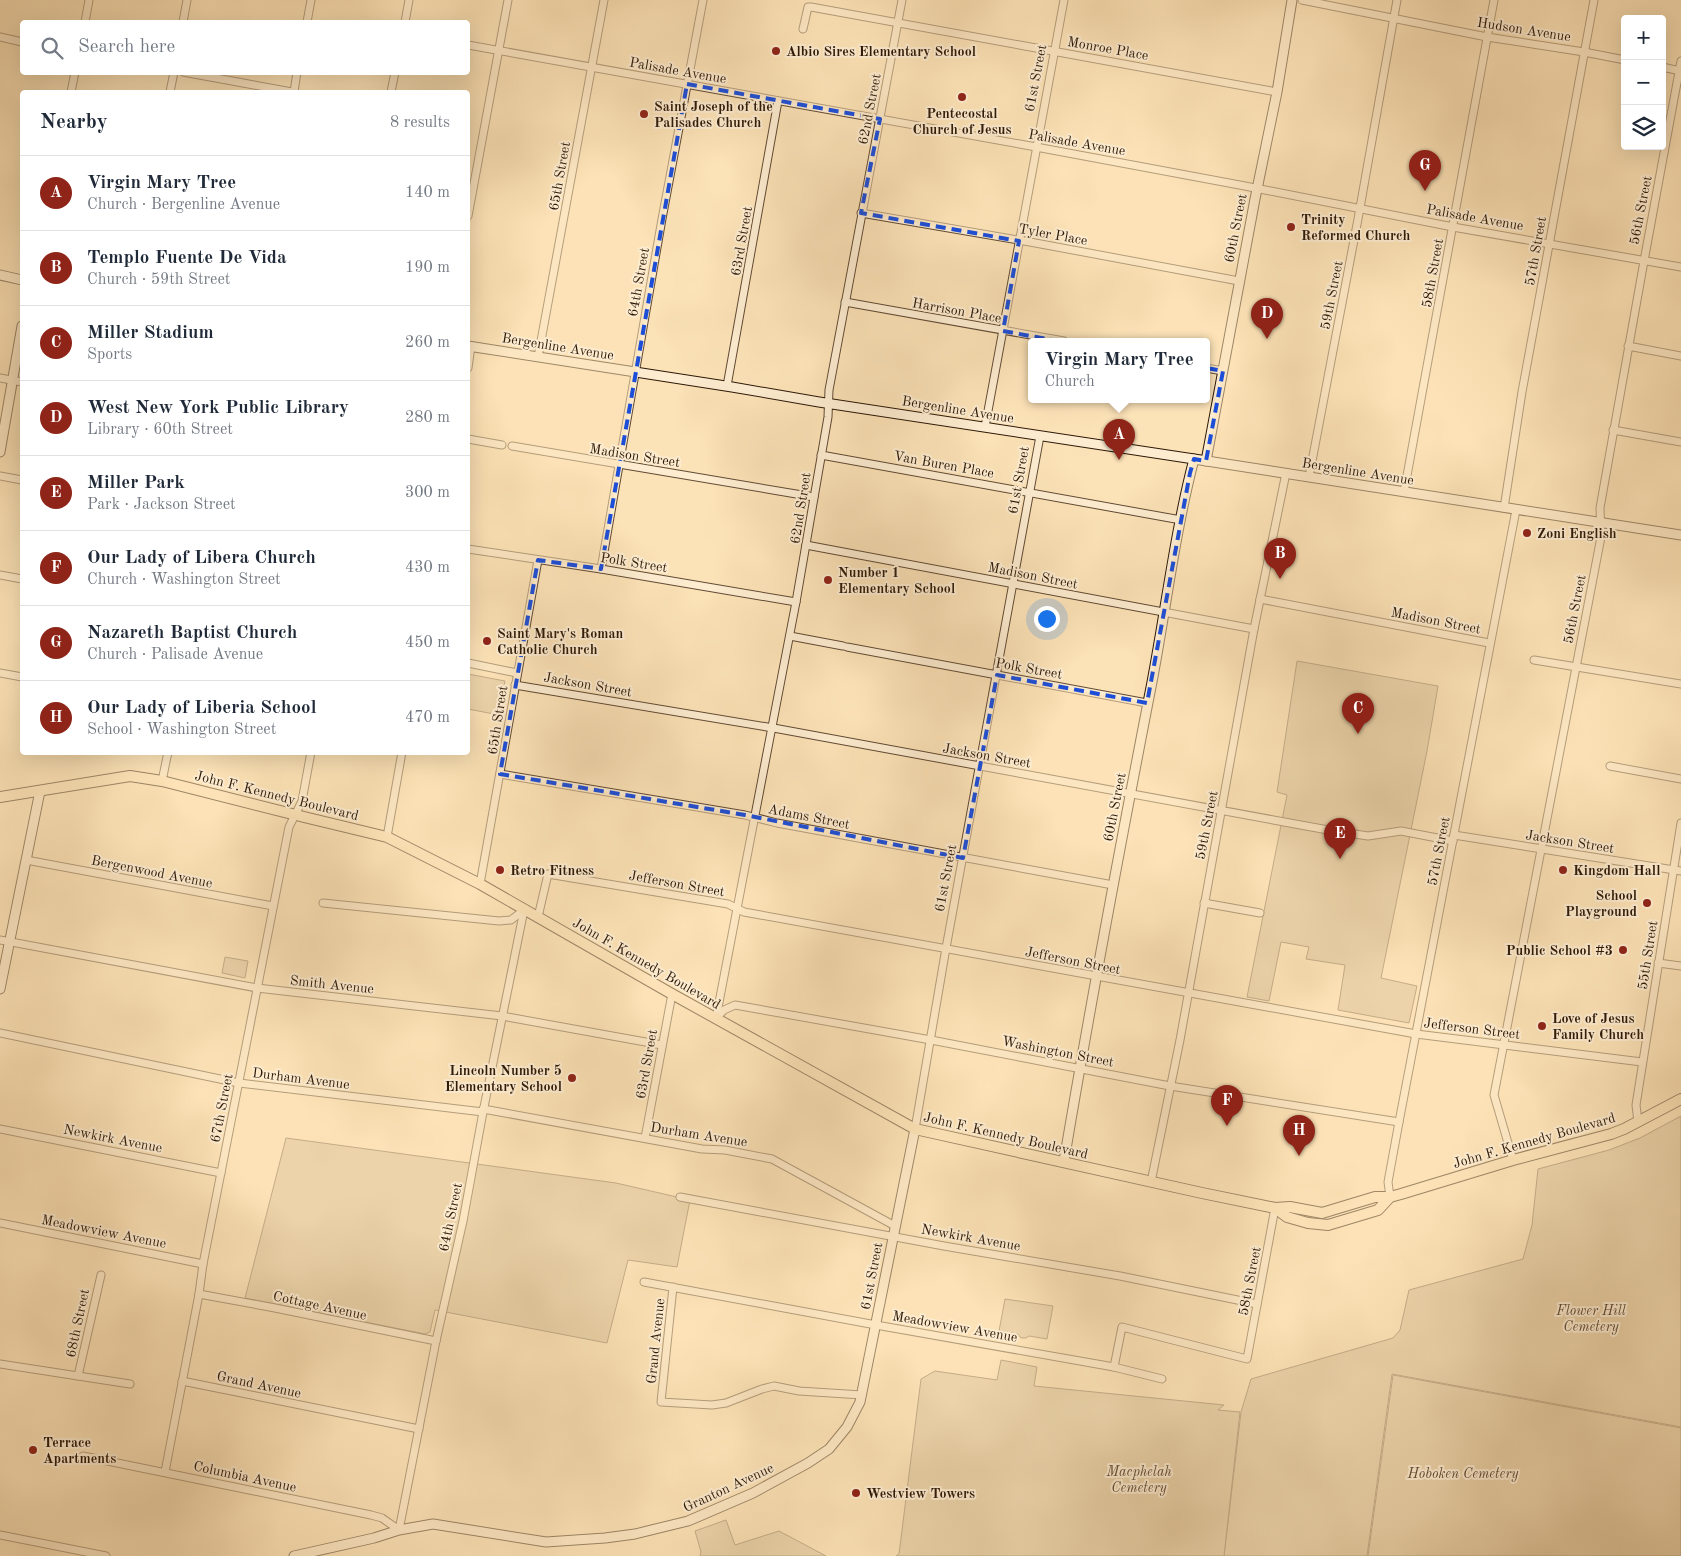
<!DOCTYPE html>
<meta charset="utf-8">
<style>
:root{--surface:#fff;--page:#f6f6f7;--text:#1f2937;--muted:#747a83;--line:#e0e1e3;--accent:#8f2418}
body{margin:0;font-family:"Old Standard TT",serif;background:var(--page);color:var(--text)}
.controls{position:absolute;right:15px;top:15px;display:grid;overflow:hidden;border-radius:5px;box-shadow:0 5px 20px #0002}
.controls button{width:45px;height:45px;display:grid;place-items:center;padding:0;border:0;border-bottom:1px solid var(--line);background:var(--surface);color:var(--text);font:25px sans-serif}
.you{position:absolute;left:1046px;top:618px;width:18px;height:18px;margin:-12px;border:4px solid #fff;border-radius:50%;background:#1a73e8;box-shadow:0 0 0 8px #1a73e833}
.badge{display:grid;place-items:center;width:32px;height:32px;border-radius:50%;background:var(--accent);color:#fff;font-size:16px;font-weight:700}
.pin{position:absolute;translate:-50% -41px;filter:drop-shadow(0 1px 2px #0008)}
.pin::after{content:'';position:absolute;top:26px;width:18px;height:15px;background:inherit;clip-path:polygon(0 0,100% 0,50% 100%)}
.popup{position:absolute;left:1028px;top:338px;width:182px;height:65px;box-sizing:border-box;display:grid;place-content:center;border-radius:5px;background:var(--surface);filter:drop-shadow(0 1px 4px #0005);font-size:16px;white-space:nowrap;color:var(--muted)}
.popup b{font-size:19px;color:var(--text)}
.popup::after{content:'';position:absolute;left:50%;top:100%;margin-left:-10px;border:10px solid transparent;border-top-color:var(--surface)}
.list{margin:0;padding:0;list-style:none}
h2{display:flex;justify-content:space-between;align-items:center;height:65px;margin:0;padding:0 20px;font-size:21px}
h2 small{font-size:16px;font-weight:400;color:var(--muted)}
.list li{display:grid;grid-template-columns:32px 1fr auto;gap:15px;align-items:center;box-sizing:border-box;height:75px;padding:0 20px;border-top:1px solid var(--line)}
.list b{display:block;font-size:19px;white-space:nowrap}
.list p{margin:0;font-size:16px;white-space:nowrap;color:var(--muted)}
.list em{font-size:16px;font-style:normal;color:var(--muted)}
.icon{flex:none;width:28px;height:28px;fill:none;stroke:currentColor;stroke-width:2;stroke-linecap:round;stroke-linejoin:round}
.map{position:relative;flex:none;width:1681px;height:1556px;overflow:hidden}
.search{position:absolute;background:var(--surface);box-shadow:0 5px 20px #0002;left:20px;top:20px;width:450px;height:55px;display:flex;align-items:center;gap:12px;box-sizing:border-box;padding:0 18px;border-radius:5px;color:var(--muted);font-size:19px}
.panel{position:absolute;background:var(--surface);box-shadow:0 5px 20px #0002;left:20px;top:90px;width:450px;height:665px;border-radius:5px}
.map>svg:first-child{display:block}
.green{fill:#d9c099;stroke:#836c50}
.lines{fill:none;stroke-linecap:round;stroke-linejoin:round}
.street-casing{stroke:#614a33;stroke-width:9}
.secondary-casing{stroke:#2d1807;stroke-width:11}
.primary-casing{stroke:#2d1807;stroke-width:12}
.street{stroke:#fdecd0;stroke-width:7}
.secondary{stroke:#fdecd0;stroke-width:9}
.primary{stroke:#fce2b7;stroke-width:10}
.marked{fill:none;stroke:#1d4ed8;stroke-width:4;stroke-dasharray:10 6;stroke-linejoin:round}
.poi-dot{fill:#8f2418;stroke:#fdecd0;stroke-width:2}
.labels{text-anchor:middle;stroke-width:4;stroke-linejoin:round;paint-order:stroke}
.street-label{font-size:14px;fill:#2d1807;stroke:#fdecd0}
.poi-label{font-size:14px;font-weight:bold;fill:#2d1807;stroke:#fdecd0;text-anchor:start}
.park-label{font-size:14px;font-style:italic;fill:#614a33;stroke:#fdecd0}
</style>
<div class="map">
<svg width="1681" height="1556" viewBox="0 0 1681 1556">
<rect width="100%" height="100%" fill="#fce2b7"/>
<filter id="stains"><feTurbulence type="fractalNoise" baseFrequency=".004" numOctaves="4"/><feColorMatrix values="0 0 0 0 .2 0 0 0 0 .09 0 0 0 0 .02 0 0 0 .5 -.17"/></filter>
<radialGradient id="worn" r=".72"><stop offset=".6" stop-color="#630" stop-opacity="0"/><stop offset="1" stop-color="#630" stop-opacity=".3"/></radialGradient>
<g class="green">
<path d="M1297,661L1438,686L1427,751L1381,978L1417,986L1409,1023L1338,1010L1345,965L1306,959L1309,947L1281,942L1269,1001L1247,997L1287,795L1277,792Z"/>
<path d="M468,674L505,681L499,715L468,709Z"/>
<path d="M225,957L248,961L245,978L222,973Z"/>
<path d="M1681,1116V1427L1392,1374L1367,1556H1224L1241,1412L1251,1379L1393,1338L1400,1330L1409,1290L1523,1259L1532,1225L1538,1169L1609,1150L1640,1138Z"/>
<path d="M286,1138L616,1183L690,1200L677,1267L628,1260L607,1343L435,1310L430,1332L425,1334L245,1298Z"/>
<path d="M1005,1299L1053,1306L1047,1339L1029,1336L1026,1338H1021L1018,1334L999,1331Z"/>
<path d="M1001,1360L1037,1367L1034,1386L1224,1405L1218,1410L1240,1412L1224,1556H896L899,1554L921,1379L935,1371L997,1380Z"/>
<path d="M1393,1375L1681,1428V1556H1368Z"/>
<path d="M726,1520L735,1545L779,1531L826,1556H700L701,1552L695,1531Z"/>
</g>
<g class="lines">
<defs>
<g id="street">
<path d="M1302,0L1487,37L1584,52L1625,60"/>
<path d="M85,22L89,0"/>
<path d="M183,22L187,0"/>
<path d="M307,22L311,0"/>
<path d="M405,22L409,0"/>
<path d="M803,29L808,7H811L1277,92"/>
<path d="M0,37L22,42"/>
<path d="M468,45L1036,147L1245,186L1453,227L1681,267"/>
<path d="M1662,67L1681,71"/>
<path d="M183,72L292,92"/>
<path d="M71,92L75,72"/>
<path d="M170,92L174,72"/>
<path d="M294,92L297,72"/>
<path d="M391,92L395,72"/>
<path d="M861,213L1030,242L1239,281"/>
<path d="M468,216L508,0"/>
<path d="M845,302L1064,341"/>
<path d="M1628,346L1681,356"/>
<path d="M538,357L604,0"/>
<path d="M468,368L471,346"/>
<path d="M1206,368L1223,371"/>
<path d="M0,378L22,382"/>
<path d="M727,386L778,101"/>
<path d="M985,427L1064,0"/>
<path d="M1613,430L1681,442"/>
<path d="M468,439L502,445"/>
<path d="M512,446L814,497"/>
<path d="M821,455L1181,520"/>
<path d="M0,476L22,480"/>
<path d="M1309,477L1358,219L1397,0"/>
<path d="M1404,492L1494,0"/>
<path d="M1504,508L1522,392L1594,0"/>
<path d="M806,545L1254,629"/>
<path d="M468,549L601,569L796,602"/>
<path d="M601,569L662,219L703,0"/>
<path d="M0,575L22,579"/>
<path d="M1260,599L1489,643"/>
<path d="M790,636L843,646"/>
<path d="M847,647L1147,703"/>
<path d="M1534,660L1681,684"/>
<path d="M468,663L517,673"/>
<path d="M0,673L22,677"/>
<path d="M515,685L779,729L1328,830L1368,836L1401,831L1453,841"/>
<path d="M1610,766L1681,779"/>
<path d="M500,774L745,815L777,823L1113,885"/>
<path d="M162,781L168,752"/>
<path d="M1454,835L1681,871"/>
<path d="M387,837L402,752"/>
<path d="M26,860L273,906"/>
<path d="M480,884L538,560"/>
<path d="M323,903L499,921L511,920L524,910"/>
<path d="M1204,903L1260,913"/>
<path d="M538,917L548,874L728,904L744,912L1416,1034L1642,1062"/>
<path d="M0,940L257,988L502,1016L662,1045"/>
<path d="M1658,963L1681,966"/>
<path d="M716,1018L796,602L828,417L829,390L902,0"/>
<path d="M716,1018L724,1010L735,1005L931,1040L1170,1086L1399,1122"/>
<path d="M0,1033L239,1083L483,1112"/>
<path d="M483,1109L702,1149L725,1150L772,1159L895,1226"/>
<path d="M1638,1122L1636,1105L1681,823"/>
<path d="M0,1129L221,1173"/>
<path d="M915,1129L946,948L1040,436"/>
<path d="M645,1138L672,994"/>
<path d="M1513,1160L1494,1095L1601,537L1600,508L1644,261L1681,61"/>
<path d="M1151,1182L1180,1040L1254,629L1286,473"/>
<path d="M680,1197L944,1246L1120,1276L1257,1304"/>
<path d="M1390,1197L1388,1182L1399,1122L1516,510"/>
<path d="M0,1223L203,1264"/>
<path d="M644,1282L876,1325L1114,1367L1162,1379"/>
<path d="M673,1287L661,1402L712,1405L726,1403L762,1389L774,1386L799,1391L862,1395"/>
<path d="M199,1294L275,1308L436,1341"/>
<path d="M0,1364L130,1384"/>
<path d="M1114,1367L1122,1327L1247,1359L1275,1208"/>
<path d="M78,1376L101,1275"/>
<path d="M182,1381L419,1429"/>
<path d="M83,1456L371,1515L382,1518L399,1530L436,1341L463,1221L483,1112L524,910"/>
<path d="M165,1472L199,1294L203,1264L289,827L302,801L311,752"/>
<path d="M0,1535L106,1556"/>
</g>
<g id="secondary">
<path d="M0,275L22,280"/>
<path d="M468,346L732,387L819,402L1194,459L1681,535"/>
<path d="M0,452L22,326"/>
<path d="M1206,461L1255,199L1277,92L1292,0"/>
<path d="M0,989L40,791"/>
<path d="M1064,1161C1091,1001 1121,841 1152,682C1166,608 1175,532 1194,459"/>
<path d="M294,1556L374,1538L399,1530L433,1524L546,1542L605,1538L635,1534L688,1521L753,1493L808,1463L829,1449L847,1427L860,1402L915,1129"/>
</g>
<g id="primary">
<path d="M0,797L130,776L162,781L304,817L387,837L480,884L672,994L915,1129L1202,1193L1275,1208L1290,1207L1322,1213L1375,1197H1390L1401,1194L1513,1160L1611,1134L1624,1129L1681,1099"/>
<path d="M1275,1208L1287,1217L1308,1223L1328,1225L1378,1210L1390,1197"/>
</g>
</defs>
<use href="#street" class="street-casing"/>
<use href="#secondary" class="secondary-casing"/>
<use href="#primary" class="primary-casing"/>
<use href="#street" class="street"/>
<use href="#secondary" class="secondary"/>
<use href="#primary" class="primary"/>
</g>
<path d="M0 0H1681V1556H0ZM687,84L880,119L861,213L1019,241L1003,331L1223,371L1206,461L1194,459L1190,473L1147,703L997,675L963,858L745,815L500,774L538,560L601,569Z" fill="#fce2b7" fill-opacity=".55" fill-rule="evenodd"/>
<path class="marked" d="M687,84L880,119L861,213L1019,241L1003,331L1223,371L1206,461L1194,459L1190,473L1147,703L997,675L963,858L745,815L500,774L538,560L601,569Z"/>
<g class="poi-dot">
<circle cx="776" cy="51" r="5"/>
<circle cx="962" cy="97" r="5"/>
<circle cx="644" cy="114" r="5"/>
<circle cx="1291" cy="227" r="5"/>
<circle cx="1527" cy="533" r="5"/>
<circle cx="828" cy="580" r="5"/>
<circle cx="487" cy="641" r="5"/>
<circle cx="500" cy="870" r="5"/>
<circle cx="1563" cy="870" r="5"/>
<circle cx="1647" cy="903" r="5"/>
<circle cx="1623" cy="950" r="5"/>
<circle cx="1542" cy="1026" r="5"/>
<circle cx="572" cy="1078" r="5"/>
<circle cx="33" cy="1450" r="5"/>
<circle cx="856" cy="1493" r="5"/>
</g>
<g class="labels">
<g class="street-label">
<text transform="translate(1524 29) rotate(9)" y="5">Hudson Avenue</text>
<text transform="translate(1108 48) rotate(10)" y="5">Monroe Place</text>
<text transform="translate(678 70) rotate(10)" y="5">Palisade Avenue</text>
<text transform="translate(1035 78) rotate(-79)" y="5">61st Street</text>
<text transform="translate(869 109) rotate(-79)" y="5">62nd Street</text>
<text transform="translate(1077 142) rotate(10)" y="5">Palisade Avenue</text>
<text transform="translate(559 176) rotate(-80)" y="5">65th Street</text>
<text transform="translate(1640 210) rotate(-79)" y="5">56th Street</text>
<text transform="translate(1475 217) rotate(10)" y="5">Palisade Avenue</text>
<text transform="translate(1235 228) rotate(-79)" y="5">60th Street</text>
<text transform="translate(1053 234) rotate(10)" y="5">Tyler Place</text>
<text transform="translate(741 241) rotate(-80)" y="5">63rd Street</text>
<text transform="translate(1535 251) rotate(-80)" y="5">57th Street</text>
<text transform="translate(1432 273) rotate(-80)" y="5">58th Street</text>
<text transform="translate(638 282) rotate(-80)" y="5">64th Street</text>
<text transform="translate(1331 295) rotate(-79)" y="5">59th Street</text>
<text transform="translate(957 310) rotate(10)" y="5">Harrison Place</text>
<text transform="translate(558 346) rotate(9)" y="5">Bergenline Avenue</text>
<text transform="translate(958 409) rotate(9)" y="5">Bergenline Avenue</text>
<text transform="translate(635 455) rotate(9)" y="5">Madison Street</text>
<text transform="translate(944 464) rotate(10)" y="5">Van Buren Place</text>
<text transform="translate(1358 471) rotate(9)" y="5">Bergenline Avenue</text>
<text transform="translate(1018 480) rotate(-80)" y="5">61st Street</text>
<text transform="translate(800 508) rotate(-81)" y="5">62nd Street</text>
<text transform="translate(634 562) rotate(9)" y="5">Polk Street</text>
<text transform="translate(1033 575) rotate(11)" y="5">Madison Street</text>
<text transform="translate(1574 609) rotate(-79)" y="5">56th Street</text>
<text transform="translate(1436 620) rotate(11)" y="5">Madison Street</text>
<text transform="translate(1029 668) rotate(10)" y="5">Polk Street</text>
<text transform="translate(588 684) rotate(10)" y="5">Jackson Street</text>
<text transform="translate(497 720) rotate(-81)" y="5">65th Street</text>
<text transform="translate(987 755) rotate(10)" y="5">Jackson Street</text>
<text transform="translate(277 795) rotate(14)" y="5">John F. Kennedy Boulevard</text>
<text transform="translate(1114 807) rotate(-79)" y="5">60th Street</text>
<text transform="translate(809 816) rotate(11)" y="5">Adams Street</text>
<text transform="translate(1206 825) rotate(-79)" y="5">59th Street</text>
<text transform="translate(1570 841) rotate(9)" y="5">Jackson Street</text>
<text transform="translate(1438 851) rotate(-79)" y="5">57th Street</text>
<text transform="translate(152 871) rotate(11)" y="5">Bergenwood Avenue</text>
<text transform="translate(945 878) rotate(-79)" y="5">61st Street</text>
<text transform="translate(677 883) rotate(10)" y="5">Jefferson Street</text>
<text transform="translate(1647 955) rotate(-81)" y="5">55th Street</text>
<text transform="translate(1073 960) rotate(11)" y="5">Jefferson Street</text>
<text transform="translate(647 963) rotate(30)" y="5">John F. Kennedy Boulevard</text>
<text transform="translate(332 984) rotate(6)" y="5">Smith Avenue</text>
<text transform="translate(1472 1028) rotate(7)" y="5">Jefferson Street</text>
<text transform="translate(1058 1051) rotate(11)" y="5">Washington Street</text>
<text transform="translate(646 1064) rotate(-80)" y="5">63rd Street</text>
<text transform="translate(301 1078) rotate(7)" y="5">Durham Avenue</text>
<text transform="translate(221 1108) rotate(-79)" y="5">67th Street</text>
<text transform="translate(699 1134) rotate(9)" y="5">Durham Avenue</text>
<text transform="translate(1006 1135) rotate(13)" y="5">John F. Kennedy Boulevard</text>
<text transform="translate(113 1138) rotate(11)" y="5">Newkirk Avenue</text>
<text transform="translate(1534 1140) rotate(-16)" y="5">John F. Kennedy Boulevard</text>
<text transform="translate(450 1217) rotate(-78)" y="5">64th Street</text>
<text transform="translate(104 1231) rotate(11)" y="5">Meadowview Avenue</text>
<text transform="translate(971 1237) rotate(10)" y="5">Newkirk Avenue</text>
<text transform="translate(871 1276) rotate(-79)" y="5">61st Street</text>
<text transform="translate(1249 1281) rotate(-79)" y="5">58th Street</text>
<text transform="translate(320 1305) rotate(12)" y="5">Cottage Avenue</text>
<text transform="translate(77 1323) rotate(-78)" y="5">68th Street</text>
<text transform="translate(955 1326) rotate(10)" y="5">Meadowview Avenue</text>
<text transform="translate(655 1341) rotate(-84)" y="5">Grand Avenue</text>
<text transform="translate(259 1384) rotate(12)" y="5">Grand Avenue</text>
<text transform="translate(245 1476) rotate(12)" y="5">Columbia Avenue</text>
<text transform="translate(728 1487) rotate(-25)" y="5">Granton Avenue</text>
</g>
<g class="poi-label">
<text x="786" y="56">Albio Sires Elementary School</text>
<text x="654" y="111">Saint Joseph of the<tspan x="654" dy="16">Palisades Church</tspan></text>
<text x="962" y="118" text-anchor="middle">Pentecostal<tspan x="962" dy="16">Church of Jesus</tspan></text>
<text x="1301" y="224">Trinity<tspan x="1301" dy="16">Reformed Church</tspan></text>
<text x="1537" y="538">Zoni English</text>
<text x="838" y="577">Number 1<tspan x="838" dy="16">Elementary School</tspan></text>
<text x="497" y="638">Saint Mary's Roman<tspan x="497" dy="16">Catholic Church</tspan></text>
<text x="510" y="875">Retro Fitness</text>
<text x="1573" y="875">Kingdom Hall</text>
<text x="1637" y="900" text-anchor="end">School<tspan x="1637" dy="16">Playground</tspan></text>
<text x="1613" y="955" text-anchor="end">Public School #3</text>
<text x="1552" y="1023">Love of Jesus<tspan x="1552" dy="16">Family Church</tspan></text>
<text x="562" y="1075" text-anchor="end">Lincoln Number 5<tspan x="562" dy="16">Elementary School</tspan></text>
<text x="43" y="1447">Terrace<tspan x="43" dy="16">Apartments</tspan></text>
<text x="866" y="1498">Westview Towers</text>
</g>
<g class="park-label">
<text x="1591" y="1315">Flower Hill<tspan x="1591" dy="16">Cemetery</tspan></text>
<text x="1139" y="1476">Macphelah<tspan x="1139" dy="16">Cemetery</tspan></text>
<text x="1463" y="1478">Hoboken Cemetery</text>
</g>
</g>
<rect width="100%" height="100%" filter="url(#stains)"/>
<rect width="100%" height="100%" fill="url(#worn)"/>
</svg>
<div class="controls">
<button>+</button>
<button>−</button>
<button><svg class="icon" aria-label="layers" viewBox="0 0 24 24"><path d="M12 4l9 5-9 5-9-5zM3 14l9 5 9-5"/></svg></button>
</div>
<div class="you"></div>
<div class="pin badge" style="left:1119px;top:460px">A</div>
<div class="popup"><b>Virgin Mary Tree</b>Church</div>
<div class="pin badge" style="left:1280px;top:579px">B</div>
<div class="pin badge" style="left:1358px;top:734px">C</div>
<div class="pin badge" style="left:1267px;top:339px">D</div>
<div class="pin badge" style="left:1340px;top:859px">E</div>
<div class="pin badge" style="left:1227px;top:1126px">F</div>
<div class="pin badge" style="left:1425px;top:191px">G</div>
<div class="pin badge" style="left:1299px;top:1156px">H</div>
<div class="search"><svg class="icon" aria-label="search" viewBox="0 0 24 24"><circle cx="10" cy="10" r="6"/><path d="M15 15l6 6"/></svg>Search here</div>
<section class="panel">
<h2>Nearby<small>8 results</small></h2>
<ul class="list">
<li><span class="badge">A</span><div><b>Virgin Mary Tree</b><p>Church · Bergenline Avenue</p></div><em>140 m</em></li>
<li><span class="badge">B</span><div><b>Templo Fuente De Vida</b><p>Church · 59th Street</p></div><em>190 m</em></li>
<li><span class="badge">C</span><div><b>Miller Stadium</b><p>Sports</p></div><em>260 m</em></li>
<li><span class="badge">D</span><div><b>West New York Public Library</b><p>Library · 60th Street</p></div><em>280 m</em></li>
<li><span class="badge">E</span><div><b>Miller Park</b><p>Park · Jackson Street</p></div><em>300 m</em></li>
<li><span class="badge">F</span><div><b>Our Lady of Libera Church</b><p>Church · Washington Street</p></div><em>430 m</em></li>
<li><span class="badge">G</span><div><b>Nazareth Baptist Church</b><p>Church · Palisade Avenue</p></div><em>450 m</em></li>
<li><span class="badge">H</span><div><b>Our Lady of Liberia School</b><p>School · Washington Street</p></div><em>470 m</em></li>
</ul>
</section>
</div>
